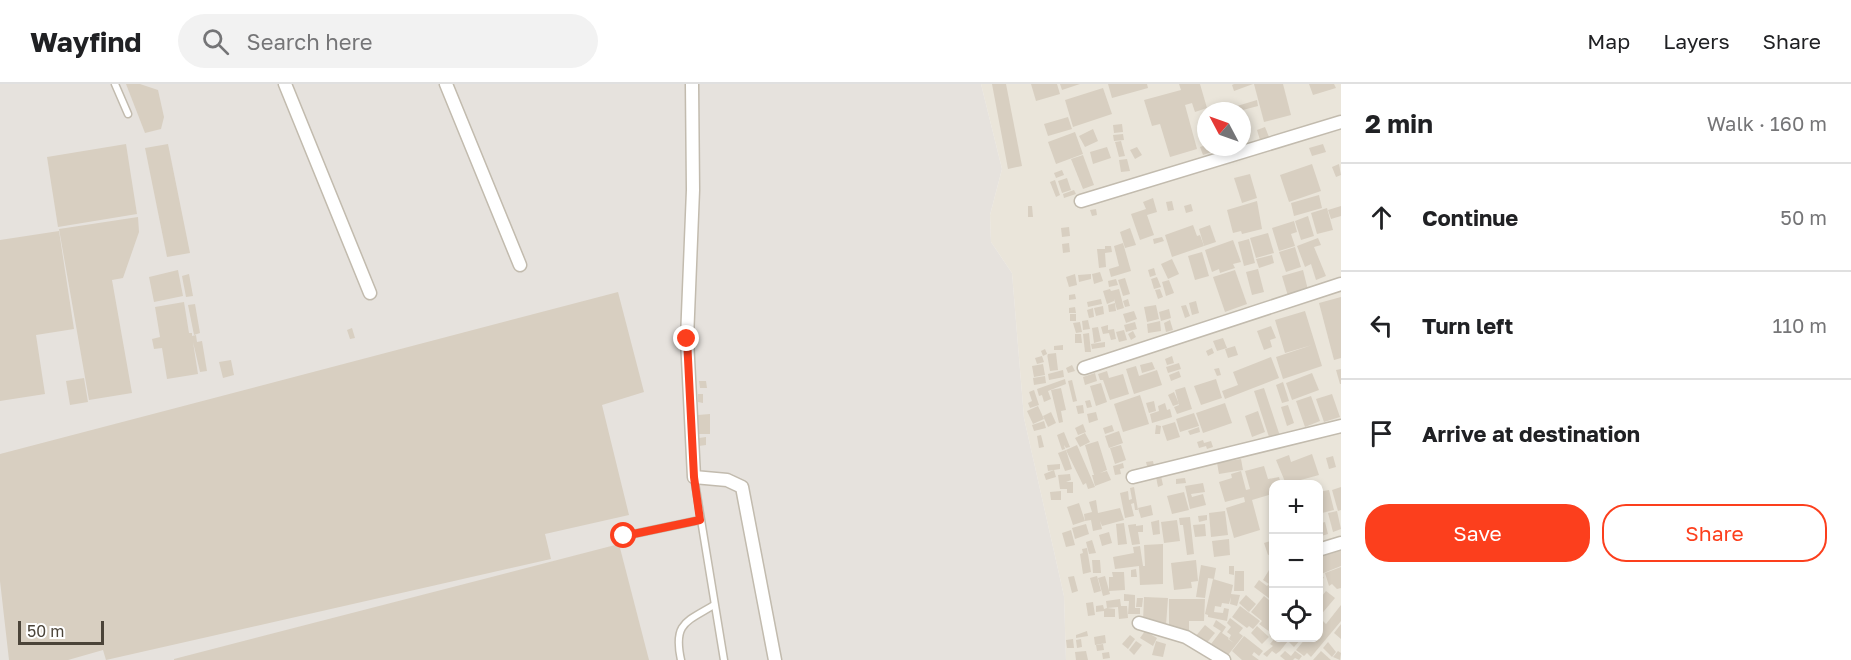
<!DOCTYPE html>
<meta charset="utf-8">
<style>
:root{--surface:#fff;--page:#f2f2f2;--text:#202124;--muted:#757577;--line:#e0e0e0;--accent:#fc3f1d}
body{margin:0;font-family:"Golos Text",sans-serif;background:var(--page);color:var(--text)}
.controls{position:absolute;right:18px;bottom:18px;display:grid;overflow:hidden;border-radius:12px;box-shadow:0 3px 9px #0003}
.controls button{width:54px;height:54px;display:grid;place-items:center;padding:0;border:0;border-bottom:2px solid var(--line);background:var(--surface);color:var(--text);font:30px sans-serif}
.compass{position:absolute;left:1197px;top:18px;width:54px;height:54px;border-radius:50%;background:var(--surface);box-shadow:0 3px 9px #0003;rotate:311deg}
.scale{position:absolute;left:18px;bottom:15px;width:86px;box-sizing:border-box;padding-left:6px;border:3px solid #4b4439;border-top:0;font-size:16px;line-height:21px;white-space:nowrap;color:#4b4439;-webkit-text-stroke:4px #fff;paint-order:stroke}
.stop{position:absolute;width:18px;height:18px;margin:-14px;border:4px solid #fc3f1d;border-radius:50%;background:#fff}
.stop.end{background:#fc3f1d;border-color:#fff;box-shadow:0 2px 6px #0008}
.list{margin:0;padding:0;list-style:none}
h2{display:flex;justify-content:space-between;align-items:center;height:78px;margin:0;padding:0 24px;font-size:26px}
h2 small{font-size:20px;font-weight:400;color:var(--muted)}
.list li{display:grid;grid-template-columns:39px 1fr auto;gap:18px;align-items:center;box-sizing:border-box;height:108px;padding:0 24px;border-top:2px solid var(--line)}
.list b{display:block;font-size:22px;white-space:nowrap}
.list em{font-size:20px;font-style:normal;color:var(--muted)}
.actions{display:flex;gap:12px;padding:18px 24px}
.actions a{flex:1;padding:14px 0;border:2px solid var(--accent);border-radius:24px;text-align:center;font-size:21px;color:var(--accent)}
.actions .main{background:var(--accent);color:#fff}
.icon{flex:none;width:33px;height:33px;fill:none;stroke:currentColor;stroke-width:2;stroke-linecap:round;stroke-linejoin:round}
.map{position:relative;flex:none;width:1341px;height:576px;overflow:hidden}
header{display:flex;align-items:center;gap:36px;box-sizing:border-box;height:84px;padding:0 30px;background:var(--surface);border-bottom:2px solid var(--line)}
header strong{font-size:28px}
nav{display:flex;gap:33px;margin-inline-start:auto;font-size:21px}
.search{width:420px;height:54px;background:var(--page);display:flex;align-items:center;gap:15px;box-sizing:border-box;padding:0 21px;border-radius:33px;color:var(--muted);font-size:22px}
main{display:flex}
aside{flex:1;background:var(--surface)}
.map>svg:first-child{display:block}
.residential{fill:#eae5da;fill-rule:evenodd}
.industrial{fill:#e6e2dd}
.building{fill:#d8cfc1}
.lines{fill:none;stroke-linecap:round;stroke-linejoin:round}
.lane-casing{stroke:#c2bbae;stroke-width:9}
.street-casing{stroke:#c2bbae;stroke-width:15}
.lane{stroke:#fff;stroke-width:6}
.street{stroke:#fff;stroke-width:12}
.route{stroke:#fc3f1d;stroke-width:8}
</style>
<header>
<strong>Wayfind</strong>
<div class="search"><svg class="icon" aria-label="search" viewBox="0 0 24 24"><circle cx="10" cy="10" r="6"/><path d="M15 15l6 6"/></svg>Search here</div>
<nav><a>Map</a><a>Layers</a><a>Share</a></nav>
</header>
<main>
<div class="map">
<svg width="1341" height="576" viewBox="0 0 1341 576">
<rect width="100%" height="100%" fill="#f6f3ec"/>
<path class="residential" d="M981,0H1341V576H1066L1064,512L1024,334L1012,189L991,158L990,131L1002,85ZM1206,27H1242V63H1206ZM1274,400H1318V554H1274Z"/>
<path class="industrial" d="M0,0H981L1002,85L990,131L991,158L1012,189L1024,334L1064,512L1066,576H0Z"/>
<g class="building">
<path d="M126,0H140L158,6L164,33L161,45L145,49Z"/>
<path d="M992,0H1006L1022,82L1008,85Z"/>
<path d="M1031,0H1057L1060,10L1036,17Z"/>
<path d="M1060,0H1080L1062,6Z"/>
<path d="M1108,0H1147L1148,4L1112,14Z"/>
<path d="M1179,0H1200L1207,24L1195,28L1192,19L1185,21L1197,65L1170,73L1160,40L1152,42L1144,16L1181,6Z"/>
<path d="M1234,0H1253L1234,7L1232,1Z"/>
<path d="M1254,0H1283L1291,31L1264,38Z"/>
<path d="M1309,0H1334L1336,4L1313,11Z"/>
<path d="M1103,4L1112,30L1073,43L1065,16Z"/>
<path d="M1257,16L1258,22L1239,27L1237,22Z"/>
<path d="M1068,33L1072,45L1048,52L1044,40Z"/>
<path d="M1122,40L1123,48L1114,49L1113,41Z"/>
<path d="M1265,43L1269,53L1260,56L1257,46Z"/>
<path d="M1093,45L1098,57L1085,63L1079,52Z"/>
<path d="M1075,48L1083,70L1056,80L1048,58Z"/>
<path d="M1123,50L1124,56L1114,57L1113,51Z"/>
<path d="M1121,57L1125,72L1119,73L1115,58Z"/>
<path d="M126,60L137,130L58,143L47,73Z"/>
<path d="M168,60L190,169L167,173L145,64Z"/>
<path d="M1323,60L1326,68L1312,72L1309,64Z"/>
<path d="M1206,61V63H1217V66L1203,71L1200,63Z"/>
<path d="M1107,63L1111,74L1093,80L1090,68Z"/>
<path d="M1137,63L1142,71L1135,75L1130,66Z"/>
<path d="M1083,71L1094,101L1083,105L1071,75Z"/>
<path d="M1127,75L1130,87L1121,88L1119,76Z"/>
<path d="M1312,80L1321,107L1289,118L1280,91Z"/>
<path d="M1339,80L1341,91L1336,93L1332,83Z"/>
<path d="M1062,86L1064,91L1056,94L1054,89Z"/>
<path d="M1250,90L1257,114L1242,119L1234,94Z"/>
<path d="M1067,94L1071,106L1062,109L1058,97Z"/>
<path d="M1055,96L1060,111L1056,113L1050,98Z"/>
<path d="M1074,106L1076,110L1064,114L1063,110Z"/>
<path d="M1319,111L1322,124L1294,132L1291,119Z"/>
<path d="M1153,114L1157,128L1147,131L1154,151L1140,156L1131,130L1146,125L1143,118Z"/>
<path d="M1172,117L1174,126L1168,127L1166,118Z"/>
<path d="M1257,117L1262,145L1242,150L1241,147L1233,149L1227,126Z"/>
<path d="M1191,120L1193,127L1186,129L1184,122Z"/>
<path d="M1028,122H1032L1033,133H1028Z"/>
<path d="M1341,122V132L1331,135L1328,126Z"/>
<path d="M1327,124L1333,146L1317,150L1311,129Z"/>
<path d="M1096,125L1097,131L1092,132L1090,126Z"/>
<path d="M1308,132L1314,152L1301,156L1295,137Z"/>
<path d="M138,133L139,148L123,194L112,196L132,309L89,316L59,145Z"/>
<path d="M1294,137L1297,148L1291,150L1295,162L1279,167L1272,144Z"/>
<path d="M1193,141L1197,152L1200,151L1204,162L1172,173L1165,151Z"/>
<path d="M1210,141L1216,158L1204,162L1199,145Z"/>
<path d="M1069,143L1070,152L1062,153L1061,144Z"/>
<path d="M1130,144L1136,161L1125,164L1120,148Z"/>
<path d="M59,147L74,245L36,251L45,310L0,317V156Z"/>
<path d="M1268,149L1274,169L1256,174L1250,154Z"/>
<path d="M1162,153L1164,157L1154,160L1153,155Z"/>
<path d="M1318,154L1321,161L1314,163L1326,192L1316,196L1311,180L1305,183L1297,162Z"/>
<path d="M1249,155L1255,179L1244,182L1238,158Z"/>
<path d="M1233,156L1241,178L1233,180L1235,184L1220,189L1219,185L1212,188L1205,166Z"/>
<path d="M1069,159L1070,168L1063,169L1062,160Z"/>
<path d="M1123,159L1131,187L1111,193L1109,185L1119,182L1114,162Z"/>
<path d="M1105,162H1111L1112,168L1105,169L1106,183L1099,184L1097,165H1105Z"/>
<path d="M1295,163L1301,183L1286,188L1279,168Z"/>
<path d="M1202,168L1209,192L1195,196L1188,172Z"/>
<path d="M1272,171L1274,179L1259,184L1256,175Z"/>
<path d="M1172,175L1179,190L1168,195L1161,180Z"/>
<path d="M1154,184L1156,191L1150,193L1148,186Z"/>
<path d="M1258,185L1264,208L1252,211L1246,188Z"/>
<path d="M178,186L183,212L154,218L149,193Z"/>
<path d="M1235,186L1247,220L1225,228L1213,193Z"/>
<path d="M1303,186L1308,206L1288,212L1282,192Z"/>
<path d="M1100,188L1103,197L1094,200L1092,190Z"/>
<path d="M189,190L193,212L186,213L182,192Z"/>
<path d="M1075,190L1077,201L1069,203L1066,193Z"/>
<path d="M1091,190V195L1079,198L1078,191Z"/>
<path d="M1157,193L1161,203L1154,205L1151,195Z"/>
<path d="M1125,194L1130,210L1123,212L1118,196Z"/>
<path d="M1116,195L1118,201L1109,203L1108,197Z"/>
<path d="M1169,196L1174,209L1166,212L1162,198Z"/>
<path d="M1110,205L1111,207L1119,205L1124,224L1117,226L1114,215V217L1107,220L1103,207Z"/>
<path d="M1160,205L1163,213L1158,215L1155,206Z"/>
<path d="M618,208L644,308L602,321L629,431L545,450L551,475L106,576L103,566L68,576H9L0,497V370Z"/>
<path d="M1075,210L1076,215L1069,216V211Z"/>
<path d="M1341,213V274L1334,276L1319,219Z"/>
<path d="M1101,215L1102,220L1088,223L1087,218Z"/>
<path d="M1128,215L1130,222L1125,223L1123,217Z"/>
<path d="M1196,217L1199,229L1192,231L1189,219Z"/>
<path d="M184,218L189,249H192V252L196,251L197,258L202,257L207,287L200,288L193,258L198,290L167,295L162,264L154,265L152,255L160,253L155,223Z"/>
<path d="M1115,219L1116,227L1109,228L1108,221Z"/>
<path d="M195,220L200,249L194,251L188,221Z"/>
<path d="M1156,221L1159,235L1147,238L1144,223Z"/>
<path d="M1186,221L1190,232L1185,234L1181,222Z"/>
<path d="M1103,222L1104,230L1096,232L1094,224Z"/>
<path d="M1075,223L1076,229H1069V224Z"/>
<path d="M1093,224L1094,233L1089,234L1087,226Z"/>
<path d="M1169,225L1171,234L1161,237L1159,228Z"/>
<path d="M1134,227L1137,235L1126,239L1123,230Z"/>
<path d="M1305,227L1322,282L1283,295L1276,273L1312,261L1285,269L1275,236Z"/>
<rect x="1070" y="230" width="6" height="7"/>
<path d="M1088,236L1090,245L1083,246L1082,237Z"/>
<path d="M1170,236L1173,246L1166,248L1164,239Z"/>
<path d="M1160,237L1161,247L1148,249L1147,240Z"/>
<path d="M1080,238L1082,248L1076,249L1073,239Z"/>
<path d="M1135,238L1137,245L1126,248L1124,241Z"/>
<path d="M1108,241V246L1114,245L1116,255L1111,256L1109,249L1103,250L1101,243Z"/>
<path d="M1271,242L1276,254L1270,256L1272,263L1264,266L1257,247Z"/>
<path d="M1098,243L1101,257L1094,259L1092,244Z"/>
<path d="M352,244L355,254L350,255L347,246Z"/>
<path d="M1124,246L1127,256L1119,258L1116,248Z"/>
<path d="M1133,247L1136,253L1131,256L1128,250Z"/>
<path d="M1089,249L1091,268H1085L1083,250Z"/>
<path d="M1075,250H1081L1082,259H1075Z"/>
<path d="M1223,254L1227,264L1217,267L1213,257Z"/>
<path d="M1105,258V263L1092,265L1091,260Z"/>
<path d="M1063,261V266H1054V262Z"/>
<path d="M1235,262L1238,271L1228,274L1225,265Z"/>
<path d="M1212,264L1214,269L1208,272L1206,267Z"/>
<path d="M1045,265L1048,272V270L1056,269L1058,286L1050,287L1047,270L1043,272L1041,267Z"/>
<path d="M1042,272L1044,278L1037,280L1035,274Z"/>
<path d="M1172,272L1174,279L1167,281L1165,275Z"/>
<path d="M1271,273L1279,294L1225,315L1222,307L1238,301L1233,288Z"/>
<path d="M231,276L234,291L223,294L219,278Z"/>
<path d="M1152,278L1155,285L1142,289L1140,281Z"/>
<path d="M1179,279L1181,285L1168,289L1166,283Z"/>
<path d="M1043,280L1045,291L1034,293L1032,282Z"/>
<path d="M1072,281L1075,287L1068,289L1066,284Z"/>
<path d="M1136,282L1139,292L1157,286L1162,301L1134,310L1126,285Z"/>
<path d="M1219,284L1221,291L1217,292L1214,285Z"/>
<path d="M1341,285V300H1340L1336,286Z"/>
<path d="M1063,286L1064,293L1049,296L1048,290Z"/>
<path d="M1107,287L1109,294L1123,290L1129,310L1110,316L1103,296H1100L1098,290Z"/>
<path d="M1179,287L1181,293L1171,297L1169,291Z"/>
<path d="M1095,289L1097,297L1085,301L1083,293Z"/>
<path d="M1312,289L1319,306L1292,316L1286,299Z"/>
<path d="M1045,292L1046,299L1034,301L1033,294Z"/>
<path d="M84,294L88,318L70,321L66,297Z"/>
<path d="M1065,295L1066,300L1048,307L1051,315L1044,318L1042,311L1039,312L1037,305Z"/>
<path d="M1216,295L1222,314L1201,321L1194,302Z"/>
<path d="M1072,296L1077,317L1073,318L1068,297Z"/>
<path d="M699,297H706L707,304H700Z"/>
<path d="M1283,298L1289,317L1282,319L1276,301Z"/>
<path d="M1101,299L1107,318L1096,322L1090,302Z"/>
<path d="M1185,303L1192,325L1177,330L1174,323L1179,321L1175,306Z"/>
<path d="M1061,304L1066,326L1061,327L1063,338L1059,339L1051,306Z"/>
<path d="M1264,304L1280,352L1270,356L1254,307Z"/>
<path d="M1034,306L1039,321L1030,324L1028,319L1032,317L1029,308Z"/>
<path d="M1174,308L1179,320L1173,322L1168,311Z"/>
<path d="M698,310H703V319L698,318Z"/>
<path d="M1332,310L1340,333L1324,338L1316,315Z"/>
<path d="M1140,311L1149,340L1123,348L1114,320Z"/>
<path d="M1311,312L1320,337L1305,343L1296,317Z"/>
<path d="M1090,316L1092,323L1087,324L1085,317Z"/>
<path d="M1154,317L1156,327L1149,329L1146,319Z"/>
<path d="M1165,319L1167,326L1170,325L1172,333L1152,339L1150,330L1159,327L1158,322Z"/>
<path d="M1225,319L1232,339L1203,349L1196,329Z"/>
<path d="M1083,321L1084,329L1078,330L1076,322Z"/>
<path d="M1288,321L1294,339L1287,342L1281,323Z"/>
<path d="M1038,322L1044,335L1033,340L1027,327Z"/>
<path d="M1258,327L1265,348L1252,353L1245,332Z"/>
<path d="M1051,328L1056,339L1048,343L1043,332Z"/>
<path d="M1096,328L1098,336L1089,339L1087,330Z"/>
<path d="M1194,329L1199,342L1180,348L1176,335Z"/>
<path d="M710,330V350H698V331Z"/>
<path d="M1044,337L1046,344L1034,347L1032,341Z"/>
<path d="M1175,338L1180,353L1167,357L1162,342Z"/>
<path d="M1083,340L1086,348L1078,351L1075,344Z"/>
<path d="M1112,341L1114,347L1105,350L1103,344Z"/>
<path d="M1156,341L1161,342L1160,350H1155Z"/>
<path d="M1199,343L1200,348L1190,351L1188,347Z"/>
<path d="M1119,347L1123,359L1109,364L1105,352Z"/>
<path d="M1064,348L1070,363L1066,364L1064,361L1065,365L1062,366L1057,351Z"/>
<path d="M1085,349L1090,358L1080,363L1075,354Z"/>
<path d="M1041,351L1044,363L1039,364L1037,352Z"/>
<path d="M706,353V361L699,362V354Z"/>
<path d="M1203,356L1204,359L1211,357L1213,363L1207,365L1206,362L1199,364L1197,358Z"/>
<path d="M1098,357L1107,386L1100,389L1107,387L1111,396L1095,402L1092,391H1094L1085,361Z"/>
<path d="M1077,361L1095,403L1088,405L1086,399L1083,401L1066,366Z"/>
<path d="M1121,361L1126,376L1115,380L1110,364Z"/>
<path d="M1066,366L1072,385L1065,387L1058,369Z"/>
<path d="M1312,370L1319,391L1286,400L1276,376L1289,371L1291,378Z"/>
<path d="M1333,372L1336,383L1329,385L1326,374Z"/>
<path d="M1241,375L1243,386L1219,390L1217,379Z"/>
<path d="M1153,377L1154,382H1147L1146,378Z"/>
<path d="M1123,379L1124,384L1120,385L1121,390L1115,391L1113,382Z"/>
<path d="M1060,380V385L1048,387L1047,381Z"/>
<path d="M1264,382L1268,395L1279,393L1281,400H1274V406L1270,403L1272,410L1252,416L1260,446L1234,454L1226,424L1245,418L1244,413L1225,418L1219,398L1232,394L1231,390L1241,387L1246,406L1250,405L1245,387Z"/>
<path d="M1054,386L1056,393L1046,396L1044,390Z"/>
<path d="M1070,390L1071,396L1066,398H1073V409H1067V405H1060L1058,391Z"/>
<path d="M1161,392L1163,401L1158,403L1156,393Z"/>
<path d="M1185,394L1186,399L1176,400V395Z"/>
<path d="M1203,399L1205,408L1191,410L1192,413L1203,410L1206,421L1190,425L1185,402Z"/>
<path d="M1134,403L1138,426H1135L1134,419L1131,420L1134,432L1125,434L1120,409L1128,407L1129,416L1132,415L1130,404Z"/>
<path d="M1341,403V426L1338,427L1332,406Z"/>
<path d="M1329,406L1334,426L1318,430V408Z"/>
<path d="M1061,407V416H1051L1050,408Z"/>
<path d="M1184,408L1189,426L1172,430L1167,412Z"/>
<path d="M1096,416L1098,429L1120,424L1124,436L1102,442L1100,437L1102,445L1093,447L1091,436L1085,437L1084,430L1092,428L1089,418Z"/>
<path d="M1079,419L1085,437L1073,441L1067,423Z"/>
<path d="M1151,421L1153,431L1141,434L1138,424Z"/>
<path d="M1225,427L1228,451L1211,453L1209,429Z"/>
<path d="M1337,427L1341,445L1333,448L1328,429Z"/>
<path d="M1207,431V436L1199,438L1198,432Z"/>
<path d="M1190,433L1194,470L1187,471L1183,441H1180L1179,434Z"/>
<path d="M1159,436L1160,450L1153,451L1151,438Z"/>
<path d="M1177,436L1180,457L1164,459L1161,438Z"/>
<path d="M1325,438L1328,450L1318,453V440Z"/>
<path d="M1124,439L1127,460L1118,461L1116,440Z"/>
<path d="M1086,440L1089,450L1075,455L1072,444Z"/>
<path d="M1136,440V442L1143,441V448H1138L1140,460L1132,461L1128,441Z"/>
<path d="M1205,440L1206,452L1195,453L1193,441Z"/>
<path d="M1071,446L1075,461L1066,463L1062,449Z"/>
<path d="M1109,448L1112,459L1102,462L1099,451Z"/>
<path d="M1229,455L1230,471L1214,473L1212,457Z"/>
<path d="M1092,456L1096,469L1089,470L1086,458Z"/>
<path d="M1274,456V469L1268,471L1264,459Z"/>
<path d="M619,460L649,576H174V575Z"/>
<path d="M1163,460V500L1140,501L1139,482L1115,485L1113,473L1134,469L1133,463L1140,462L1143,482H1145L1144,461Z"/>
<path d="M1087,464L1091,488L1083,490L1080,470L1083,469L1082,465Z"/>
<path d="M1341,464V482L1321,490L1324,494L1318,496V470Z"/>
<path d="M1092,476H1100L1101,489H1093Z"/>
<path d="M1196,476L1198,497L1191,498L1192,504L1174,506L1171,479Z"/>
<path d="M1201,481L1216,484L1214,495L1208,494L1205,514L1196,513Z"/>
<path d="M1229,482H1234V491L1229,490Z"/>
<path d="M1341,483V504L1337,505L1332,500L1329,502L1325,489Z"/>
<path d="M1136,485L1137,493H1131V486Z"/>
<path d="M1269,486L1274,489V494L1271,498L1274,501V518L1254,503L1259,496L1267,502L1269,500L1263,496Z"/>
<path d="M1235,487H1244V507H1234Z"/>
<path d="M1112,488H1124L1125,506L1109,507V493H1113Z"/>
<path d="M1074,492L1078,507L1072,509L1068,493Z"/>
<path d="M1097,492L1101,507L1094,509L1090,494Z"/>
<path d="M1105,492L1110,510L1103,512L1098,494Z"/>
<path d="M1213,495L1233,501L1231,510L1240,511L1237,522L1230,520L1231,513L1229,520L1222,519L1221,523L1215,522L1214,528L1223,529L1224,524L1229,525L1227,537L1208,533V531L1205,530Z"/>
<path d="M1326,507L1335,514L1319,533L1326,540L1341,521V537L1311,573L1307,569L1304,572L1296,566L1306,554H1318V517Z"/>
<path d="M1124,510L1135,511V524H1140V530H1128L1129,517H1124Z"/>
<path d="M1246,511L1256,520L1249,528L1239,519Z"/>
<path d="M1264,512L1274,520V551L1259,540L1262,537L1251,528Z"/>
<path d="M1144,513L1168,514L1166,541L1160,540V538H1143Z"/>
<path d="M1137,514H1143L1142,523H1136Z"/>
<path d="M1120,515L1121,522H1127L1128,534L1119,535L1118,523L1107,524L1115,525V533H1104V527L1096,528V522L1103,521L1104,525L1107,524L1106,517Z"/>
<path d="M1169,515H1205L1204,537H1189V546L1169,545Z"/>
<path d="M1093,518L1095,531L1088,532L1086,519Z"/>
<path d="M1240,522L1260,537L1253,545L1249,542L1247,544L1232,533Z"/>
<path d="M1230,534L1243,544L1239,549L1243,552L1228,571L1211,560L1221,547L1213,542L1216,536L1226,543L1222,549L1229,554L1228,555L1234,559L1229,555L1231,551L1227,548L1231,543L1227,539Z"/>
<path d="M1341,540V555L1334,549Z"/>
<path d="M1205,541L1215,549L1205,561L1195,553Z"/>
<path d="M1257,542L1269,553L1262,560L1251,549Z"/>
<path d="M1087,547L1088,552L1076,554V551Z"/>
<path d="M1145,547L1157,554L1153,562L1140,554Z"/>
<path d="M1105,551L1106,559L1095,561L1094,553Z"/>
<path d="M1130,551L1135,555L1128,565L1122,560Z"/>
<path d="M1244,552L1263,567L1259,572L1254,568L1252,571L1259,576H1242L1232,567Z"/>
<path d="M1275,554H1302L1294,563L1288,557L1280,567L1276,570L1272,567L1267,573L1263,570L1273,562L1270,560Z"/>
<path d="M1073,555L1074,564H1067L1066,556Z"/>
<path d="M1081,555L1082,563L1077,564L1076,556Z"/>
<path d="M1136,557L1142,561L1134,571L1129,566Z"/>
<path d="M1156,557L1166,560L1163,573L1152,571Z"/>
<path d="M1328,558L1336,568L1332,573L1323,564Z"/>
<path d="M1103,560L1104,566L1097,567L1096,561Z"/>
<path d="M1086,567L1088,576H1076L1075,568Z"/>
<path d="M1285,567L1291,572L1295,567L1302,572L1299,576L1295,574L1293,576H1285L1280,572Z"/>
<path d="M1321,567L1331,576H1313Z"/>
<path d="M1338,567L1341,569L1340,576L1333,573Z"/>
<path d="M1109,568L1110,574L1103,575L1102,569Z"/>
</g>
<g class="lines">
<defs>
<g id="lane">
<path d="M115,0L128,30"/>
<path d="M694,393L724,576"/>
<path d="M624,452L700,436"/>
<path d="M681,576C673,539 686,538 714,521"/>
</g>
<g id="street">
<path d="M285,0L370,209"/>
<path d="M446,0L520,181"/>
<path d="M692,0L693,106L687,255L694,393L727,396L742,403L775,576"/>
<path d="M1081,117L1341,38"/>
<path d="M1084,284L1341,200"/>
<path d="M1133,393L1341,342"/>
<path d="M1318,466L1341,459"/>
<path d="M1139,539L1186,553L1224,576"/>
</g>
</defs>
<use href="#lane" class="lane-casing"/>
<use href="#street" class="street-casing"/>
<use href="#lane" class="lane"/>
<use href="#street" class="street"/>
</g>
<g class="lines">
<path class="route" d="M624,452L700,436L694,393L687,255"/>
</g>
</svg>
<div class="controls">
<button>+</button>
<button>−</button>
<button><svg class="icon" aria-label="locate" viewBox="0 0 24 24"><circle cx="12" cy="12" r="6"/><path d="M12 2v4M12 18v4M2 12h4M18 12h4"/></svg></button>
</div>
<svg class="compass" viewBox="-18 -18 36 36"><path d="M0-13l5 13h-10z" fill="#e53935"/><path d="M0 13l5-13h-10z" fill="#757577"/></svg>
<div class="scale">50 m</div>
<div class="stop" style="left:624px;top:452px"></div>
<div class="stop end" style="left:687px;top:255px"></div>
</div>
<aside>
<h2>2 min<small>Walk · 160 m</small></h2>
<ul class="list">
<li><svg class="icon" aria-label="ahead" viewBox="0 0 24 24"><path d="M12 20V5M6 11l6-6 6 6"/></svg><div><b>Continue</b></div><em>50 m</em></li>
<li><svg class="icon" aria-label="left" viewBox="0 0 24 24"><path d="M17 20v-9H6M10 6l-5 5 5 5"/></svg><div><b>Turn left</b></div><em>110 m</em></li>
<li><svg class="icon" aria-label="arrive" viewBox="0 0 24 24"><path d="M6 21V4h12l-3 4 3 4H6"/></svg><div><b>Arrive at destination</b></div></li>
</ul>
<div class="actions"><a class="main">Save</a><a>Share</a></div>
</aside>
</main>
